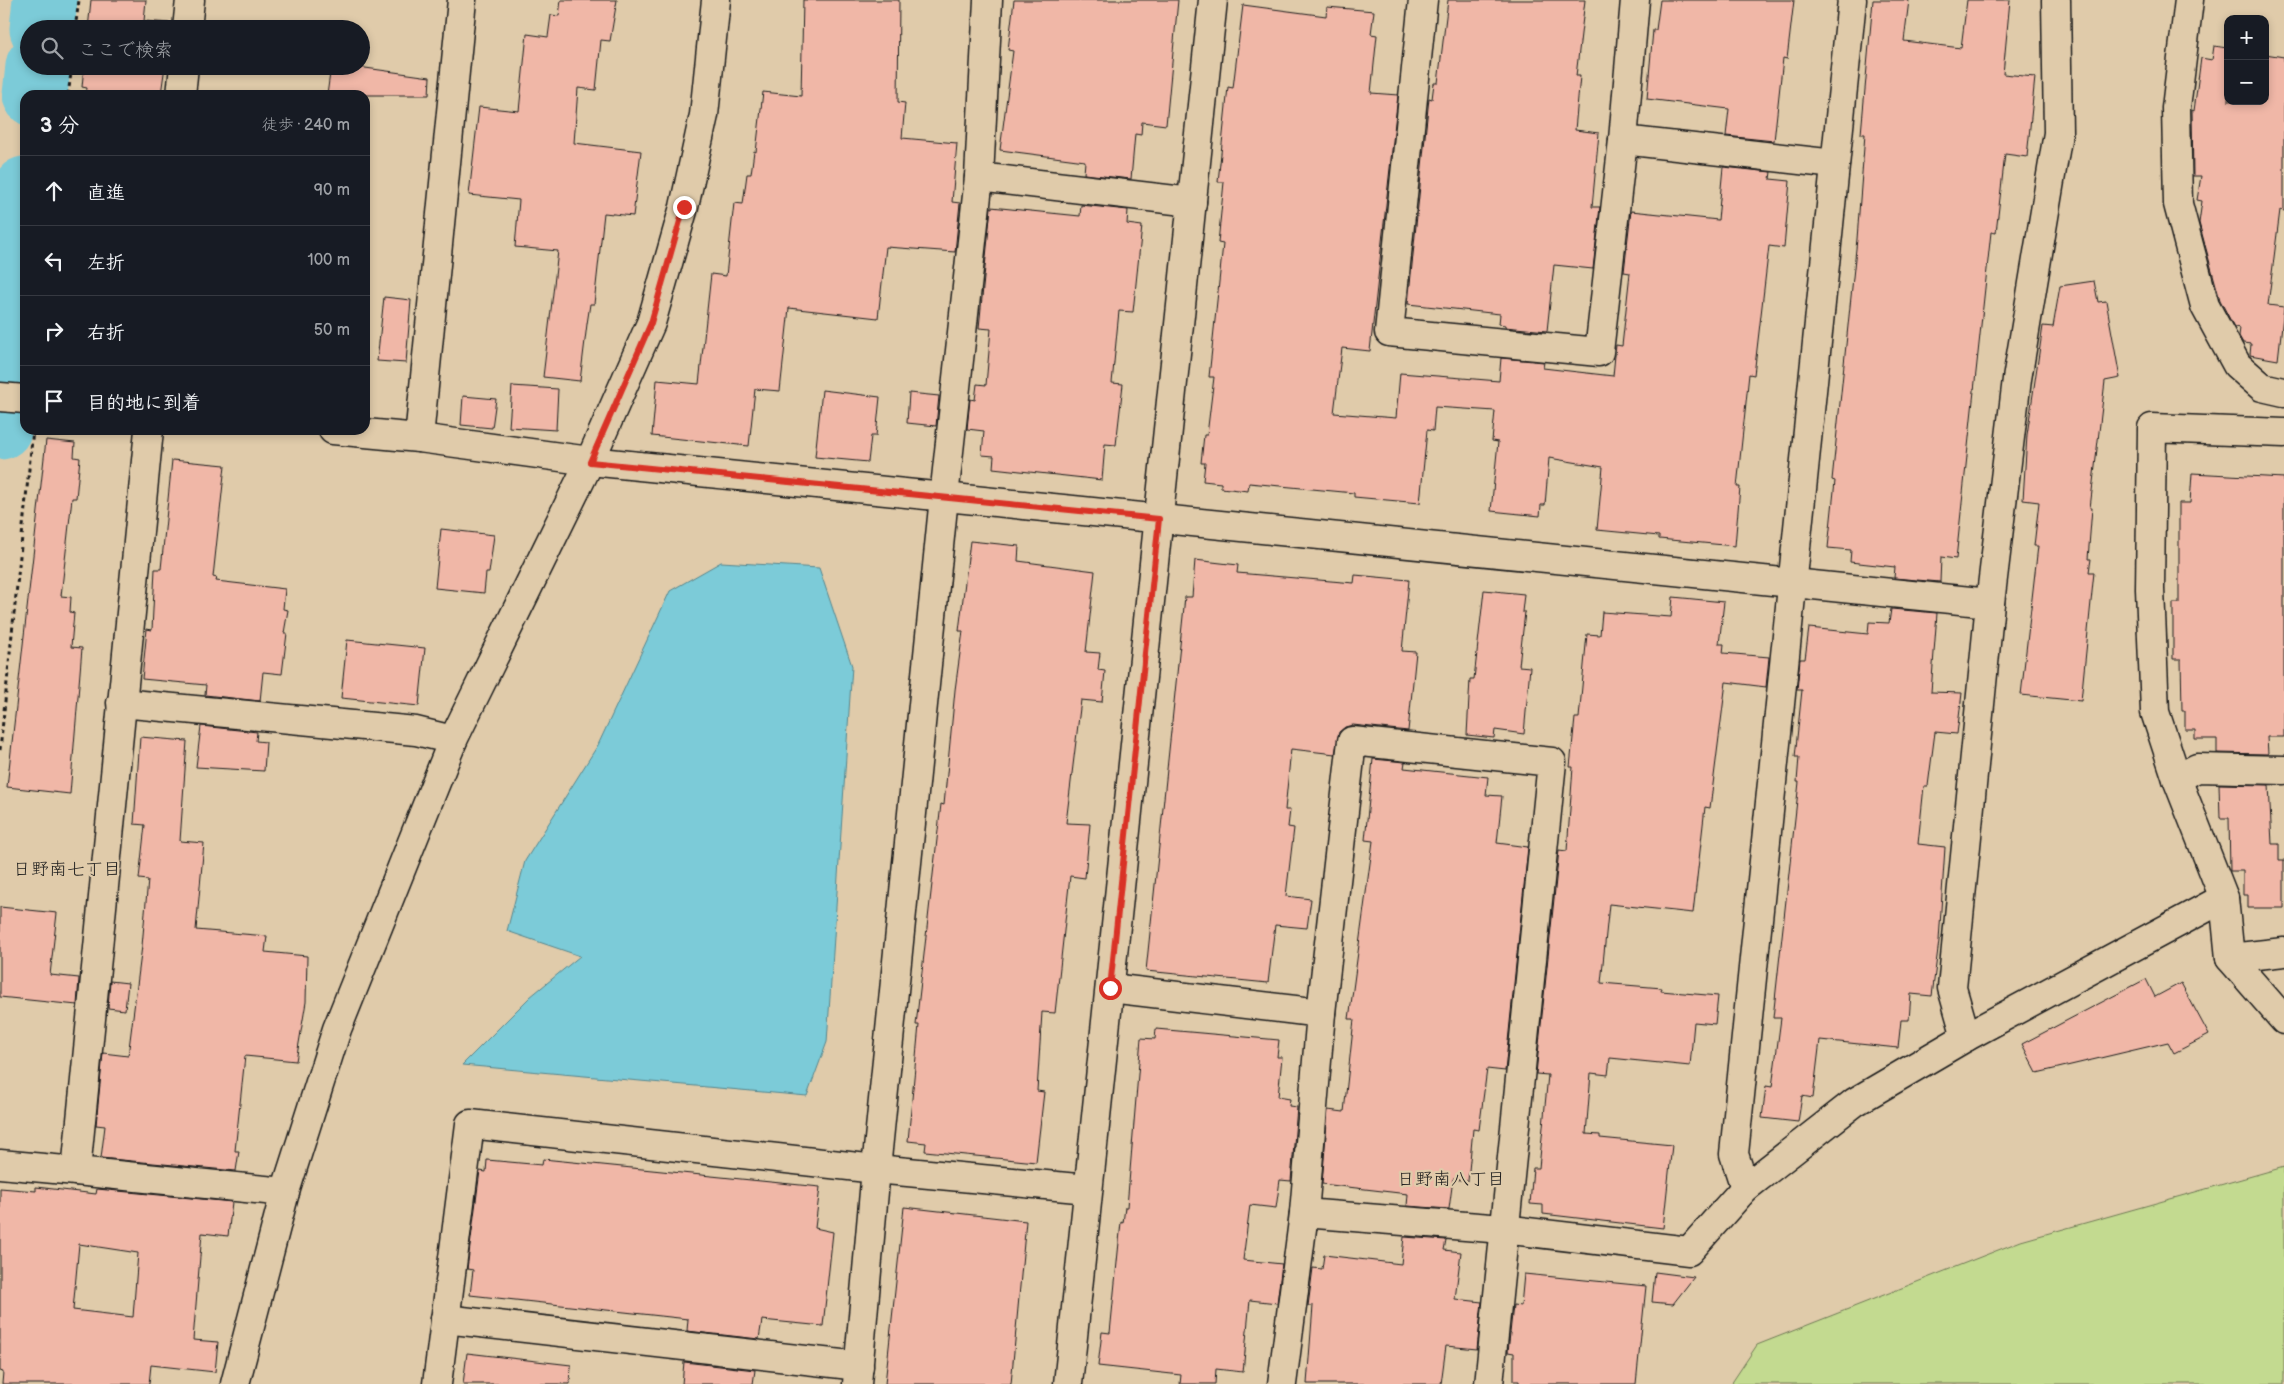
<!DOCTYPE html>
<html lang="ja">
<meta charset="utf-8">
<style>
:root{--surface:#171b24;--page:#242831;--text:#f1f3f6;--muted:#9ea1a6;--line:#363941}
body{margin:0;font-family:"Balsamiq Sans","Klee One",sans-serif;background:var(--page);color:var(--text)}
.controls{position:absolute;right:15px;top:15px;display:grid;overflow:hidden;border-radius:10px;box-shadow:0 2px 8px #0003}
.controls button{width:45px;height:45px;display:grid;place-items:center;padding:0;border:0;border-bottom:1px solid var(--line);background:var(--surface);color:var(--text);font:25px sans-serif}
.stop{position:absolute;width:15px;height:15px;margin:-11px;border:4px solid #d93025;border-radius:50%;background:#fff}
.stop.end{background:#d93025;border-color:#fff;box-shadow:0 1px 5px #0008}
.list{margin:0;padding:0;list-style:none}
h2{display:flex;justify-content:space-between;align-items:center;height:65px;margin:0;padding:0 20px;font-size:21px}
h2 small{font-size:16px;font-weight:400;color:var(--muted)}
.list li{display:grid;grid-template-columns:32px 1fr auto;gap:15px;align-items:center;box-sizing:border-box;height:70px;padding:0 20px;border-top:1px solid var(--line)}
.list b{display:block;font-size:19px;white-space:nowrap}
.list em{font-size:16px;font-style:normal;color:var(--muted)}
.icon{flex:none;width:28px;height:28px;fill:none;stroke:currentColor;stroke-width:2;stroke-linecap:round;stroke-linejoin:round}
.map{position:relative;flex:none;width:2284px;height:1384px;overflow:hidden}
.search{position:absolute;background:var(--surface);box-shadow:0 2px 8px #0003;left:20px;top:20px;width:350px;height:55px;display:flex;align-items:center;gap:12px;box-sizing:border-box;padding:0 18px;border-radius:28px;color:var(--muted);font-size:19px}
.panel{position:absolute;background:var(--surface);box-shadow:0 2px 8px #0003;left:20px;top:90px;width:350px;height:345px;border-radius:15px}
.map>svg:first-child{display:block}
.green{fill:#c3da90;stroke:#707b56}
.water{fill:#7bcbd8;stroke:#55858d}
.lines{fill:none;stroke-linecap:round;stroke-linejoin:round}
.river{stroke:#7bcbd8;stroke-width:65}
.building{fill:#f0b7a7;stroke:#1c1c1c;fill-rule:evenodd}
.minor-casing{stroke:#1c1c1c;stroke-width:31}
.path{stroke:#1c1c1c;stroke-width:3;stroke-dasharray:4 4;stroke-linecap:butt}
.minor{stroke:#e0cbaa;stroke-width:28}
.route{stroke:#d93025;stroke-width:6}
.labels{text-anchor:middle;stroke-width:4.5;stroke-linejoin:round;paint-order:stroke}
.neighbourhood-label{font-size:18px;fill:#1c1c1c;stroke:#e0cbaa}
</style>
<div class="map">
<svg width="2284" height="1384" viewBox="0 0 2284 1384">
<rect width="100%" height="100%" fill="#e0cbaa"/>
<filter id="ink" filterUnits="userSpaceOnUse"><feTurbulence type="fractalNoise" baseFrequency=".02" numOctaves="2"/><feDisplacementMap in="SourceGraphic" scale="10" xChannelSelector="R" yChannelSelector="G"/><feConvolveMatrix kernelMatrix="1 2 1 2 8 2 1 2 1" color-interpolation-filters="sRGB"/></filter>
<g filter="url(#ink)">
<path class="green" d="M2284,1167V1384H1731L1757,1345L2021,1241Z"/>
<path class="water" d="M721,562L819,568L852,666L827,1042L807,1096L462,1065L530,997L580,956L507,931L525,861L598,745L670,591Z"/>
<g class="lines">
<g class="river">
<path d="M42,29L45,0"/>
<path d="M35,95L38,66"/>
<path d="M0,427L25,189"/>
</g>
</g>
<g class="building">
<path d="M91,0H146L144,21L170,23L169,29H88Z"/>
<path d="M561,0H617L610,41L601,40L596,90L578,88L574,143L641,151L633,216L604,213L594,304H590L587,324L580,381L543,377L558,251L515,247L519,200L469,195L479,107L519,111L527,34L548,37L551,15L559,16Z"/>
<path d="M803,0H899L898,102L905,103L902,138L957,143L952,202L960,203L955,252L886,247L878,318L789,308L780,391L755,389L749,446L652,436L657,380L699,384L711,274L726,276L734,203L743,204L747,174H751L754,151L756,152L763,92L801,96Z"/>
<path d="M1014,0H1178L1166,125L1142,122L1141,135L1135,134L1131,179L1084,174L1085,161L1000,150L1013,51L1008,50Z"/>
<path d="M1448,0H1585L1576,76H1580L1575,130L1599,133L1592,207H1600L1593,269L1554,265L1547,331L1505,327V325L1499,324L1500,314L1408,304L1429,98L1432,99L1434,83H1438Z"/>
<path d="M1660,0H1794L1787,59L1783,58L1774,141L1726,136L1729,109L1647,99L1653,30H1656Z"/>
<path d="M1873,0H1909L1904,41L1961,48L1967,0H2010L2003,74L2035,77L2027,157L2005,154L1996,233L1991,232L1956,559L1941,557L1940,582L1894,578L1895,567L1850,562L1851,550L1828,548L1835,481L1832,480L1857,239L1865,134H1861Z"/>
<path d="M1243,5L1326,16L1327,7L1374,11L1371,34L1377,35L1371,93L1398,95L1370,351L1342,348L1334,413L1396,418L1400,373L1499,381L1501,358L1544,362L1543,368L1613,376L1616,345L1622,346L1630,273L1624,272L1631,211L1718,220L1723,167L1771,172L1770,179L1790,181L1784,248L1769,246L1754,375L1749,374L1737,487H1740L1735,546L1659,539V536L1597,530L1603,467L1549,458L1545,505H1541L1540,516L1491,511L1498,442L1492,441L1495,411L1435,407L1433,431L1427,430L1420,503L1354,497V493L1249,483L1248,491L1221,488V483L1203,481L1205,463H1201L1204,435H1207L1214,377H1209L1223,244L1218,243L1224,182H1218L1228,87L1233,88Z"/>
<path d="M2214,46L2228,48V101H2265V54L2284,57V211L2280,210L2268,305L2284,307L2278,360L2250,355L2251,344L2243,343L2239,336L2240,328L2234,327L2220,300L2199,223L2202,201L2197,200L2201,176H2193L2192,110L2194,111L2201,58L2212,60Z"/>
<path d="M84,66H165L161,94L142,92L141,95H86L87,88L82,87Z"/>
<path d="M331,66H351L430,77L429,95H327Z"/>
<path d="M1081,205L1128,210L1127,224L1142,226L1133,312L1119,311L1112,383L1123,384L1116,445L1105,444L1102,480L993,468L994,456L982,455L984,431L967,429L970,399L975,400L977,384L986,385L991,329L979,328L991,207L1080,216Z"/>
<path d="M2094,281L2098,302L2106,301L2120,378L2105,381L2090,508H2092L2088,559H2091L2089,572H2094L2081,701L2021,695L2038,546H2034L2039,502L2023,500L2027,435L2043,326L2053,327L2060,286Z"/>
<path d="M384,297L411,300L406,363L377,361Z"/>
<path d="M512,386L558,389L556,430L509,427Z"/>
<path d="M822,390L880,397L876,436H871L868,462L815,457Z"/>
<path d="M909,393L939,396L936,426L907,423Z"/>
<path d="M463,396L496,399L492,428L461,425Z"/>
<path d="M46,440L75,443L74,457L80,458L76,498H72L61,596L71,597L70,612L74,613L71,647L82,648L70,794L7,787Z"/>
<path d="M172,460L225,465L213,577L217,578L216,581L285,589L283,609L288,610L284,633H287L282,674L263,672L260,701L205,695L206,685L142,679L147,629L152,630L155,569H161Z"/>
<path d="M2192,473L2284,478V737H2267L2268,754L2217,753V739H2195V730H2185V711H2182L2181,659H2173V603H2179V503H2190Z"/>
<path d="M441,529L494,535L489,573H486L484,593L435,588Z"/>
<path d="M970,541L1019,546L1018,561L1095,571L1086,652L1100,653L1098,670L1105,671L1102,702L1081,700L1066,823L1090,824L1085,878L1070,876L1055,1013L1042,1012L1037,1091L1044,1092L1036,1162L925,1151L926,1143L908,1141L919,1025H916L941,804L944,805L955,690L963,631H959Z"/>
<path d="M1195,560L1238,565L1237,573L1354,583L1355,575L1409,580L1402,651L1416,652L1408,731L1353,725L1345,727L1339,732L1335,754L1291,749L1285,810H1290L1288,827L1294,828L1286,896L1311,899L1307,928L1275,925L1268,983L1146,971L1185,597H1192Z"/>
<path d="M1484,590L1524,594L1522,612H1525L1519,666L1530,667L1524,734L1495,730L1494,738L1467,735L1470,679H1474Z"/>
<path d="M1673,597L1724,602L1719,644H1724L1723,653L1769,657L1766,687L1726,682L1710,808L1705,807L1693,913L1609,904L1601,983L1662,988L1661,991L1718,996L1715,1024L1694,1022L1690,1066L1610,1058L1608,1075L1591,1073L1586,1134L1600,1135V1138L1672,1145L1663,1228L1543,1214V1205L1530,1204L1533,1168H1539L1548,1075L1536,1074L1559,850L1567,851L1573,767H1570L1575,718H1579L1587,634L1600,635L1602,612L1671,617Z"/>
<path d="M1891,609L1937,613L1931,692L1962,693L1957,734L1935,732L1928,786H1924L1918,844L1945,847L1939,941L1932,996L1911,994L1909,1020H1901L1898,1048L1820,1040L1813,1098L1802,1096L1798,1122L1762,1118L1766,1086L1772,1087L1781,1018H1773L1799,782H1797L1799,757H1795L1802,690H1797L1800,659H1805L1809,628L1868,634L1869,622L1889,623Z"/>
<path d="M347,640L425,648L419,706L341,698Z"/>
<path d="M201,726L257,732L256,741L266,742L264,771L196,767Z"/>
<path d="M140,737L187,741L180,841L204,843L196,930L267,936L265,952L307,956L306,1002L296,1061L245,1056L235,1151H239L236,1171L101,1158L105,1126L96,1125L103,1053L128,1056L142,946L148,880L139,879L145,825L134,824Z"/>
<path d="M1373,759L1405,762L1404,768L1488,777L1486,795L1502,796L1497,843L1528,847L1505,1071L1487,1069L1479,1130L1473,1129L1468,1181L1453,1179L1449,1209L1407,1206L1408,1194L1322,1184L1328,1110L1344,1112L1354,1019H1349L1373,841L1365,840Z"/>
<path d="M2219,784L2269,785L2272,844H2279V860H2284V908H2248V895H2243V871H2230L2229,818H2220Z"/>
<path d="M0,907L57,913L50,975L79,978L77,1005L0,997Z"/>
<path d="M2146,979L2155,997L2181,983L2209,1035L2174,1053L2168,1042L2037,1073L2022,1044Z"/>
<path d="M110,981L128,983L125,1010L108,1008Z"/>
<path d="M1156,1029L1279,1040L1277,1057H1282L1278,1097L1290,1099L1289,1106L1297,1107L1291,1181L1280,1180L1276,1208L1250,1205L1243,1260L1282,1264L1277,1303L1250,1300L1243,1372L1216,1369L1215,1384H1180L1181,1375L1098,1366L1102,1332L1110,1333L1121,1222L1123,1223L1125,1207H1127L1141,1038L1155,1039Z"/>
<path d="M543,1159L820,1187L815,1228L833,1232L823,1326L762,1320L759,1339L687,1331L688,1319L470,1295L473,1270L467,1269L480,1171L486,1172L487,1160L542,1165Z"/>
<path d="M36,1187L96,1194L97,1189L232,1202L228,1236L202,1233L193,1340L218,1342L215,1372L151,1365L149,1384H2L3,1372L0,1371V1188L36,1191ZM79,1244L138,1253L133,1317L73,1310Z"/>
<path d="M904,1207L1026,1221L1011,1384H885Z"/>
<path d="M1404,1237L1446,1240L1444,1250L1461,1252L1455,1299L1482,1302L1477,1349L1446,1346L1441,1384H1307L1313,1306H1308L1313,1268L1322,1269L1324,1255L1401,1264Z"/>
<path d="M1655,1272L1694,1277L1673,1304L1652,1302Z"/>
<path d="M1524,1274L1646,1286L1636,1384H1519V1381H1514V1353L1508,1352L1513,1305L1521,1306Z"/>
<path d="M467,1353L571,1365L570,1384H463Z"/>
<path d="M684,1362L755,1370L753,1384H682Z"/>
</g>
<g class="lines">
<defs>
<g id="minor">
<path d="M1423,0L1389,332L1599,352L1623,140L1635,0"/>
<path d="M2189,0L2176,108L2178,204L2205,306L2237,365L2262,387L2284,392"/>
<path d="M187,29L190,0"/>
<path d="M181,95L184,66"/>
<path d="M1623,140L1835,164"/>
<path d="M979,177L1192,202"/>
<path d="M0,397L25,399"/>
<path d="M149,430L76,1171L285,1192"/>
<path d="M333,430L419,438L590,461L1990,603"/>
<path d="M2284,433L2152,428L2150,589L2155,712L2177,779L2224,898L2230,958L2284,1020"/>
<path d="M419,438L462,0"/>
<path d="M121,703L416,731L453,740"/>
<path d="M2177,779L2197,768L2284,770"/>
<path d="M2230,958L2284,952"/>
<path d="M1110,988L1321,1013"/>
<path d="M1966,1037L1952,988L1990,603L2017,379L2058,133L2056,0"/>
<path d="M0,1164L76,1171"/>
<path d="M1745,1188L1734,1154L1852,0"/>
<path d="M1304,1213L1503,1229L1689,1251L1745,1188L1855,1102L1966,1037L2224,898"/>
<path d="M445,1319L859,1366"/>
<path d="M235,1384L285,1192L337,1029L453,740L590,461L651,323L684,207L704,115L716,0"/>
<path d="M437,1384L470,1124L876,1169L1088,1189"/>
<path d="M857,1384L876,1169L944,497L979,177L988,0"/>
<path d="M1068,1384L1213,0"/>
<path d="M1282,1384L1304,1213L1321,1013L1352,741L1552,762L1489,1384"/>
</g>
</defs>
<use href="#minor" class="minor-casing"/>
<g class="path">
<path d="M75,29L79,0"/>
<path d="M68,95L72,66"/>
<path d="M0,750L33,430"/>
</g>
<use href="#minor" class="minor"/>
</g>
</g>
<g class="lines" filter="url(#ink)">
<path class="route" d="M684,207L651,323L590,462L1159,519L1110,988"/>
</g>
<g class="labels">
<g class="neighbourhood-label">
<text x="67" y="875">日野南七丁目</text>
<text x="1451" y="1185">日野南八丁目</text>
</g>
</g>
</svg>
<div class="controls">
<button>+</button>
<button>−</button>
</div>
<div class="stop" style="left:1110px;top:988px"></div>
<div class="stop end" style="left:684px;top:207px"></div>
<div class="search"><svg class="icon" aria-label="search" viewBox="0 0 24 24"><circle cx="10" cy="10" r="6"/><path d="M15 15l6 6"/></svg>ここで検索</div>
<section class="panel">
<h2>3 分<small>徒歩 · 240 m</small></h2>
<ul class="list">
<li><svg class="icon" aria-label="ahead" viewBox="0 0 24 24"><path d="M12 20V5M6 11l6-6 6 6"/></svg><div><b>直進</b></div><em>90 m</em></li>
<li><svg class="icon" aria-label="left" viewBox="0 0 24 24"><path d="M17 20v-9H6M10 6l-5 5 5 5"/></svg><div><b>左折</b></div><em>100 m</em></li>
<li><svg class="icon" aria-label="right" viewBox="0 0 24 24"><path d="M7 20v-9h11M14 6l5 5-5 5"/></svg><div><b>右折</b></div><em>50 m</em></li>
<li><svg class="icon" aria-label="arrive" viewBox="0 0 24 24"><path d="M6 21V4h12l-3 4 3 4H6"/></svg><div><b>目的地に到着</b></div></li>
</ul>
</section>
</div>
